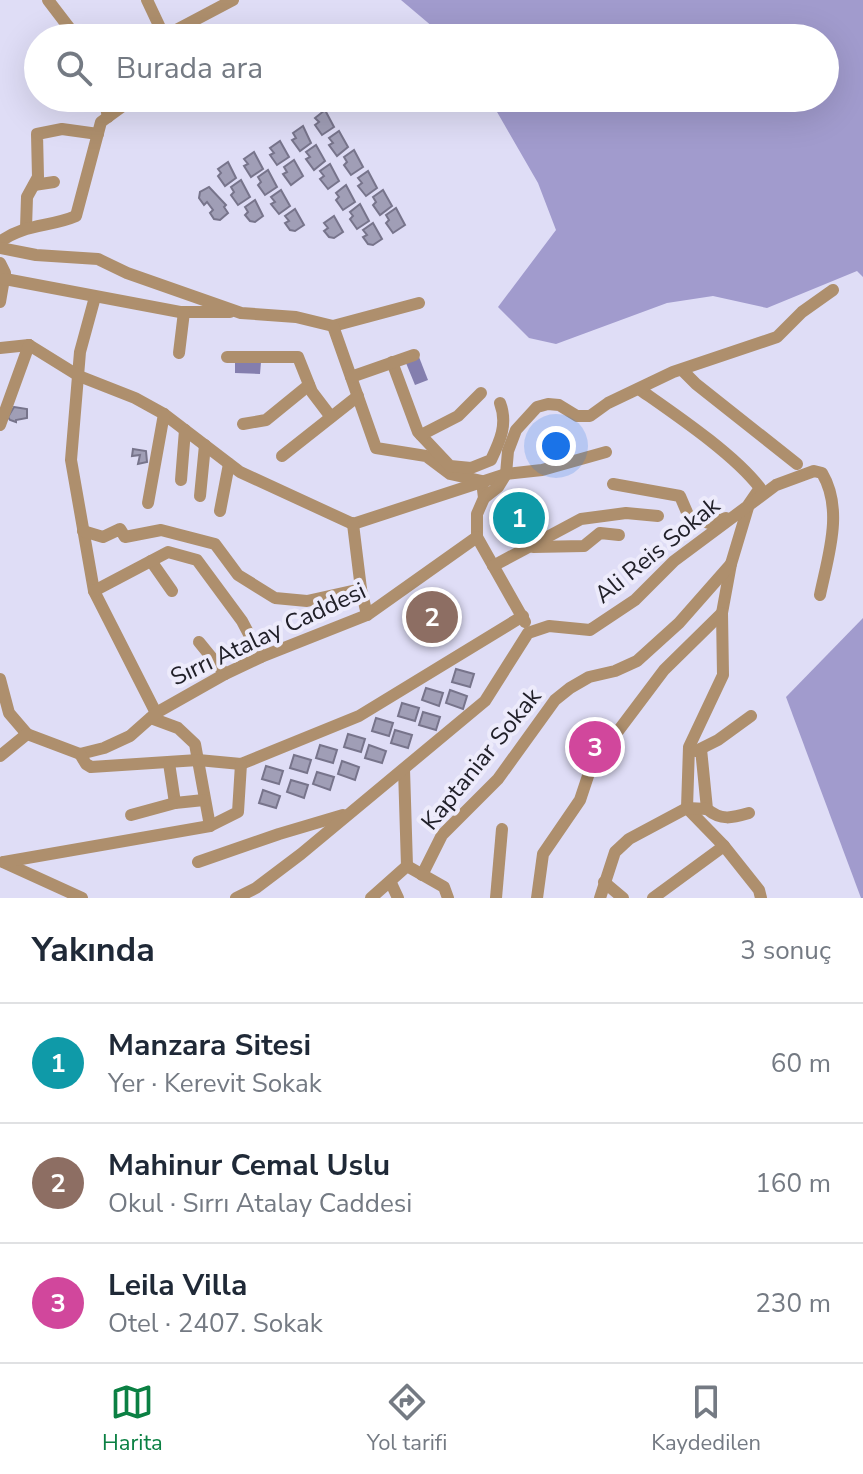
<!DOCTYPE html>
<html lang="tr">
<meta charset="utf-8">
<style>
:root{--surface:#fff;--page:#f2f2f3;--text:#1f2937;--muted:#747a83;--line:#e0e1e3;--accent:#0b8043}
body{margin:0;font-family:"Nunito Sans",sans-serif;background:var(--page);color:var(--text)}
.you{position:absolute;left:556px;top:446px;width:28px;height:28px;margin:-20px;border:6px solid #fff;border-radius:50%;background:#1a73e8;box-shadow:0 0 0 12px #1a73e833}
.badge{display:grid;place-items:center;width:52px;height:52px;border-radius:50%;background:var(--accent);color:#fff;font-size:26px;font-weight:700}
.pin{position:absolute;translate:-50% -50%;border:4px solid #fff;box-shadow:0 2px 8px #0006}
.list{margin:0;padding:0;list-style:none}
h2{display:flex;justify-content:space-between;align-items:center;height:104px;margin:0;padding:0 32px;font-size:34px}
h2 small{font-size:26px;font-weight:400;color:var(--muted)}
.list li{display:grid;grid-template-columns:52px 1fr auto;gap:24px;align-items:center;box-sizing:border-box;height:120px;padding:0 32px;border-top:2px solid var(--line)}
.list b{display:block;font-size:30px;white-space:nowrap}
.list p{margin:0;font-size:26px;white-space:nowrap;color:var(--muted)}
.list em{font-size:26px;font-style:normal;color:var(--muted)}
.icon{flex:none;width:44px;height:44px;fill:none;stroke:currentColor;stroke-width:2;stroke-linecap:round;stroke-linejoin:round}
.map{position:relative;flex:none;width:863px;height:898px;overflow:hidden}
.search{position:absolute;background:var(--surface);box-shadow:0 8px 32px #0002;left:24px;right:24px;top:24px;height:88px;display:flex;align-items:center;gap:20px;box-sizing:border-box;padding:0 28px;border-radius:44px;color:var(--muted);font-size:30px}
.sheet{height:464px;background:var(--surface)}
nav{display:flex;justify-content:space-around;align-items:center;box-sizing:border-box;height:112px;border-top:2px solid var(--line);background:var(--surface);font-size:22px;color:var(--muted)}
nav a{display:grid;justify-items:center;gap:4px}
nav .on{color:var(--accent)}
.map>svg:first-child{display:block}
.forest{fill:#a19bcd}
.water{fill:#847eae}
.building{fill:#a09eb6;stroke:#77748b;stroke-width:2}
.lines{fill:none;stroke-linecap:round;stroke-linejoin:round}
.minor{stroke:#ae8f6d;stroke-width:12}
.labels{text-anchor:middle;stroke-width:8;stroke-linejoin:round;paint-order:stroke}
.street-label{font-size:24px;fill:#212029;stroke:#edebfb}
</style>
<div class="map">
<svg width="863" height="898" viewBox="0 0 863 898">
<rect width="100%" height="100%" fill="#dfddf6"/>
<g class="forest">
<path d="M401,0H863V277L857,271L767,308L713,296L667,303L556,344L529,338L498,307L556,230L538,183L489,98H825V38H446Z"/>
<path d="M863,618V898H861L786,697Z"/>
</g>
<g class="water">
<path d="M419,357L428,380L415,385L406,363Z"/>
<path d="M235,361L261,362L260,374L235,373Z"/>
</g>
<g class="building">
<path d="M325,110L334,127L322,135L315,125L319,122L315,118Z"/>
<path d="M303,126L311,143L300,151L292,140L296,138L293,133Z"/>
<path d="M339,131L348,147L337,156L329,145L333,143L329,138Z"/>
<path d="M280,141L289,157L277,165L270,155L274,153L270,148Z"/>
<path d="M316,145L325,161L314,170L306,159L310,157L306,152Z"/>
<path d="M354,150L363,167L351,175L344,165L347,162L344,157Z"/>
<path d="M254,152L263,169L251,177L244,166L248,164L244,159Z"/>
<path d="M294,160L303,176L291,185L283,174L287,172L284,167Z"/>
<path d="M228,162L236,178L225,186L218,176L221,173L218,169Z"/>
<path d="M330,164L339,181L328,189L320,179L324,176L320,171Z"/>
<path d="M268,170L277,187L265,195L258,185L261,182L258,177Z"/>
<path d="M368,171L377,188L366,196L358,186L362,183L358,178Z"/>
<path d="M241,180L250,197L238,205L231,195L234,192L231,187Z"/>
<path d="M346,185L355,202L343,210L336,200L339,197L336,193Z"/>
<path d="M209,187L226,205L224,207L228,213L220,220L214,219L210,213L213,210L207,202L204,205L199,198L200,192Z"/>
<path d="M281,190L290,206L279,214L271,204L275,202L271,197Z"/>
<path d="M383,190L392,206L380,215L373,205L376,202L373,197Z"/>
<path d="M255,200L263,216L255,222L250,221L245,215L248,212L245,207Z"/>
<path d="M360,204L369,221L357,229L350,219L353,216L350,212Z"/>
<path d="M396,208L405,225L393,233L386,223L389,220L386,215Z"/>
<path d="M295,209L304,225L295,231L290,230L285,223L289,221L285,216Z"/>
<path d="M334,216L343,232L334,238L329,237L324,231L328,228L324,223Z"/>
<path d="M373,223L382,239L373,245L368,244L363,237L367,235L363,230Z"/>
<path d="M14,407L27,409V418L16,420V422L10,420L8,417Z"/>
<path d="M133,449L146,451L147,462L138,464L140,455L132,456Z"/>
<path d="M456,669L474,674L470,687L452,682Z"/>
<path d="M426,688L443,693L439,706L422,700Z"/>
<path d="M450,690L467,696L463,709L446,703Z"/>
<path d="M402,703L419,708L415,721L398,716Z"/>
<path d="M423,712L440,717L436,730L419,725Z"/>
<path d="M376,718L393,723L389,736L372,731Z"/>
<path d="M395,730L412,735L408,748L391,743Z"/>
<path d="M348,734L365,739L361,752L344,747Z"/>
<path d="M320,745L337,750L333,763L316,758Z"/>
<path d="M369,745L386,751L382,763L365,758Z"/>
<path d="M294,755L311,760L307,773L290,768Z"/>
<path d="M342,761L359,767L355,780L338,774Z"/>
<path d="M266,766L283,771L279,784L262,779Z"/>
<path d="M317,772L334,777L330,790L313,784Z"/>
<path d="M291,780L308,785L304,798L287,792Z"/>
<path d="M263,790L280,796L276,808L259,803Z"/>
</g>
<g class="lines">
<g class="minor">
<path d="M48,0L77,38"/>
<path d="M147,0L164,36"/>
<path d="M161,38L233,0"/>
<path d="M104,98L108,117"/>
<path d="M34,185L54,182"/>
<path d="M26,228L27,197L38,177L37,134L62,129L98,134"/>
<path d="M0,242C23,224 51,227 76,216L101,122L134,98"/>
<path d="M0,248L36,255L98,259L127,273L241,313L296,317L333,326L419,303"/>
<path d="M0,263L5,273L0,302"/>
<path d="M5,279L180,312H230"/>
<path d="M95,297L80,352L71,460L94,591L156,713"/>
<path d="M333,326L376,448L426,456L450,474L482,481L484,498L477,514V537"/>
<path d="M29,345L79,376L135,398L164,414L240,472L353,524L506,474L542,470L606,452"/>
<path d="M0,348L29,345"/>
<path d="M179,353L184,312"/>
<path d="M227,357H298L312,392L331,417"/>
<path d="M392,362L418,432L450,466L471,468L491,460C500,441 508,424 500,403"/>
<path d="M682,370L696,384L797,464"/>
<path d="M351,377L414,355"/>
<path d="M639,389C676,415 734,454 760,488L749,504L731,564L722,613L723,675L689,747L687,808L724,846L759,890L761,898"/>
<path d="M243,424L266,420L309,385"/>
<path d="M0,425L29,345"/>
<path d="M421,435L458,416L481,393"/>
<path d="M282,456L358,396"/>
<path d="M181,480L185,430"/>
<path d="M613,484L680,496L689,517L709,523L726,518"/>
<path d="M200,496L205,445"/>
<path d="M484,498L498,487L506,474L508,451L516,430L537,407L548,404L559,405L577,416H590L608,403L673,372L777,337L802,312L833,290"/>
<path d="M148,503L164,414"/>
<path d="M220,511L229,464"/>
<path d="M353,524L361,589"/>
<path d="M83,531L103,537L120,529L125,537L161,530L215,544L238,575L275,598L307,601L361,589L367,615"/>
<path d="M477,537L525,622"/>
<path d="M533,547L584,546L600,533L619,535"/>
<path d="M151,561L172,591"/>
<path d="M493,566L581,519L626,513L658,516"/>
<path d="M94,591L168,552L197,560L242,621L261,657"/>
<path d="M199,642L225,674"/>
<path d="M0,679L9,713L27,734"/>
<path d="M151,718L178,728L195,744L210,826"/>
<path d="M27,734L80,754L104,748L130,736L156,713L225,674L261,657L367,615L477,537"/>
<path d="M701,749L707,809C721,821 732,818 749,813"/>
<path d="M696,751L718,740L751,716"/>
<path d="M80,754L86,764L91,767L198,760L241,764L359,716L523,616"/>
<path d="M0,756L27,734"/>
<path d="M169,763L175,803"/>
<path d="M404,769L407,866"/>
<path d="M131,815L175,803L204,800"/>
<path d="M3,862L82,898"/>
<path d="M4,862L210,826L238,812L241,764"/>
<path d="M198,862L279,834L343,815"/>
<path d="M422,875L442,835L498,779L555,700L570,688L589,677L615,671L637,661L679,623L731,564"/>
<path d="M604,882L623,898"/>
<path d="M391,883L398,898"/>
<path d="M236,898L256,888L301,854L485,701L528,633L549,626L590,630L635,600L674,561L776,485L814,471L822,473C844,510 828,556 820,595"/>
<path d="M371,898L407,866L444,887L448,898"/>
<path d="M496,898L502,829"/>
<path d="M537,898L543,854L580,800L591,767L664,670L722,613"/>
<path d="M600,898L615,852L629,839L687,808L707,809"/>
<path d="M653,898L724,846"/>
</g>
</g>
<g class="labels">
<g class="street-label">
<text transform="translate(657 550) rotate(-39)" y="8">Ali Reis Sokak</text>
<text transform="translate(268 634) rotate(-25)" y="8">Sırrı Atalay Caddesi</text>
<text transform="translate(481 759) rotate(-51)" y="8">Kaptaniar Sokak</text>
</g>
</g>
</svg>
<div class="you"></div>
<div class="pin badge" style="left:519px;top:518px;background:#0f9aa8">1</div>
<div class="pin badge" style="left:432px;top:617px;background:#8d6e63">2</div>
<div class="pin badge" style="left:595px;top:747px;background:#d1479c">3</div>
<div class="search"><svg class="icon" aria-label="search" viewBox="0 0 24 24"><circle cx="10" cy="10" r="6"/><path d="M15 15l6 6"/></svg>Burada ara</div>
</div>
<section class="sheet">
<h2>Yakında<small>3 sonuç</small></h2>
<ul class="list">
<li><span class="badge" style="background:#0f9aa8">1</span><div><b>Manzara Sitesi</b><p>Yer · Kerevit Sokak</p></div><em>60 m</em></li>
<li><span class="badge" style="background:#8d6e63">2</span><div><b>Mahinur Cemal Uslu</b><p>Okul · Sırrı Atalay Caddesi</p></div><em>160 m</em></li>
<li><span class="badge" style="background:#d1479c">3</span><div><b>Leila Villa</b><p>Otel · 2407. Sokak</p></div><em>230 m</em></li>
</ul>
</section>
<nav>
<a class="on"><svg class="icon" aria-label="map" viewBox="0 0 24 24"><path d="M3 6l6-2 6 2 6-2v14l-6 2-6-2-6 2zM9 4v14M15 6v14"/></svg>Harita</a>
<a><svg class="icon" aria-label="directions" viewBox="0 0 24 24"><path d="M12 3l9 9-9 9-9-9zM9 14v-3h6M13 9l2 2-2 2"/></svg>Yol tarifi</a>
<a><svg class="icon" aria-label="saved" viewBox="0 0 24 24"><path d="M7 4h10v16l-5-4-5 4z"/></svg>Kaydedilen</a>
</nav>
